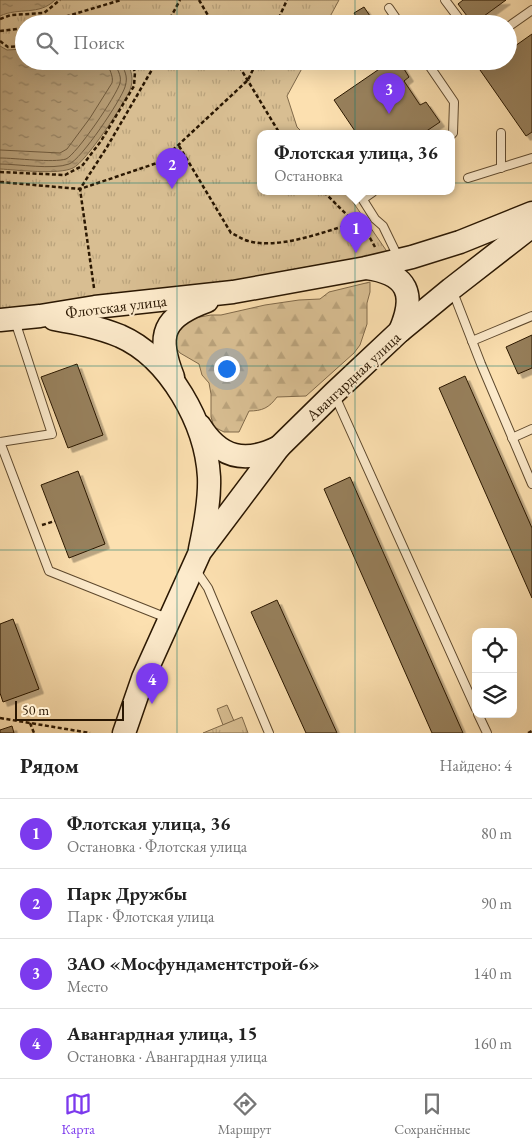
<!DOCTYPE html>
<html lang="ru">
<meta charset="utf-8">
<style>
:root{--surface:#fff;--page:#f6f6f6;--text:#222;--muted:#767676;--line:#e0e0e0;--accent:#7c3aed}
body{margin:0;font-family:"EB Garamond",serif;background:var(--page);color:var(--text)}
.controls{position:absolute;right:15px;bottom:15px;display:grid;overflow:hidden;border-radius:10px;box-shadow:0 5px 20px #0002}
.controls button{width:45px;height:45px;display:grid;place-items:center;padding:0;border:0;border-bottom:1px solid var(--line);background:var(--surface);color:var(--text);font:25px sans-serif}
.scale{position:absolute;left:15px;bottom:12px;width:109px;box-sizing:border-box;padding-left:5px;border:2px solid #2a1702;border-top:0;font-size:14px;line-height:18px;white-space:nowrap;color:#2a1702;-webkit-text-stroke:4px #fdebcc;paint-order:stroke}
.you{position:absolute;left:226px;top:368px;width:18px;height:18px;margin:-12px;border:4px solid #fff;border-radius:50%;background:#1a73e8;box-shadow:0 0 0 8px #1a73e833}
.badge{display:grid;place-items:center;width:32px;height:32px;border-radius:50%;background:var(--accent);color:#fff;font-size:16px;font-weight:700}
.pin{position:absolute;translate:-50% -41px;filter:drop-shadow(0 1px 2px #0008)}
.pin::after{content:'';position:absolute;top:26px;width:18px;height:15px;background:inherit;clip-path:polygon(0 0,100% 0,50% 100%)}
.popup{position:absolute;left:257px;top:130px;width:198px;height:65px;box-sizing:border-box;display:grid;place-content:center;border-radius:10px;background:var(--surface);filter:drop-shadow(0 1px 4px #0005);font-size:16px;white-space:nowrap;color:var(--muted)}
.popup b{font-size:19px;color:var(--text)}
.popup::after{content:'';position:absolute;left:50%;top:100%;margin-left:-10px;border:10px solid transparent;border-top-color:var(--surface)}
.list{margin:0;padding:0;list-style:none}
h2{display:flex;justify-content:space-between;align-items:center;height:65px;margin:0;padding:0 20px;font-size:21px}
h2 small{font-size:16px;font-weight:400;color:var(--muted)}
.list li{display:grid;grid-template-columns:32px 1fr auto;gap:15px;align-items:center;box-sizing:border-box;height:70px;padding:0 20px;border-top:1px solid var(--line)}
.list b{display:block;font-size:19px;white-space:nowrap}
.list p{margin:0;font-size:16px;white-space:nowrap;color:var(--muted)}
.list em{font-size:16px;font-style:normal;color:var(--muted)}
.icon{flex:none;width:28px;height:28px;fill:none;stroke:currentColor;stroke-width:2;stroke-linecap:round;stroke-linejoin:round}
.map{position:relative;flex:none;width:532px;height:733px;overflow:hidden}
.search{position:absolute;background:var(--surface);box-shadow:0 5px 20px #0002;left:15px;right:15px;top:15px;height:55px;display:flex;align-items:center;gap:12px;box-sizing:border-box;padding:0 18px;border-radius:28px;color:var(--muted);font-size:19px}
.sheet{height:345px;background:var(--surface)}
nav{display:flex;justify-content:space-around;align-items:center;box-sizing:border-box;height:70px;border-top:1px solid var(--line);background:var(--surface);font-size:14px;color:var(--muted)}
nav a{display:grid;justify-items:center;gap:2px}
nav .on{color:var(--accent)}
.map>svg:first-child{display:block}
.green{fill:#d8be92;stroke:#816a4a}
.forest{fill:url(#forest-firs);stroke:#816a4a}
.park{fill:url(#park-tufts);stroke:#816a4a}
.water{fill:url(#water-ripples);stroke:#7d6747}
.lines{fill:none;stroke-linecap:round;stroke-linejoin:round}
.shore{stroke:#705a3c;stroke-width:1}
.building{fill:#97805c;stroke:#2a1702;filter:url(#shadow)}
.lane-casing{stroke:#5e492e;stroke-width:10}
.secondary-casing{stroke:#2a1702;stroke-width:25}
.path{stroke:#2a1702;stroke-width:2.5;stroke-dasharray:4 2.5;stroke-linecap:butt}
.lane{stroke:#fdebcc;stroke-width:8}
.secondary{stroke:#fdebcc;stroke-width:22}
.grid{fill:none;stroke:#0f766e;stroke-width:1;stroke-opacity:0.55}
.labels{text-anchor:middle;stroke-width:4;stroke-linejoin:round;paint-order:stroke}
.street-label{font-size:16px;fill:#2a1702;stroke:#fdebcc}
</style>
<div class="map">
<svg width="532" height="733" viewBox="0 0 532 733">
<defs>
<pattern id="forest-firs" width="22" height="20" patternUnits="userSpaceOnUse" patternTransform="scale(1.25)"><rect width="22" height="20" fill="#d8be92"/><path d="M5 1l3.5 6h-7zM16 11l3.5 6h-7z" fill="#baa37c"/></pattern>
<pattern id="park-tufts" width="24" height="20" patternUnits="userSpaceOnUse" patternTransform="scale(1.25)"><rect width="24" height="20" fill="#d8be92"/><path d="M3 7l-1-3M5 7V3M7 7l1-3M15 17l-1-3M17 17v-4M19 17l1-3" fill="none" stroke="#baa37c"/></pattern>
<pattern id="water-ripples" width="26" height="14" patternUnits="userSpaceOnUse" patternTransform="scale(1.25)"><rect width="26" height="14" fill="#b59c75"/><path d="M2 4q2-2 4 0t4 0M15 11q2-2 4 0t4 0" fill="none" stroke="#937e5e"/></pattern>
<filter id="shadow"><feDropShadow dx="4.5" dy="4.5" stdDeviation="0" flood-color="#0004"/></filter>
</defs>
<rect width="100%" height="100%" fill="#fce0b0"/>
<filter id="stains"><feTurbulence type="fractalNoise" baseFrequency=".004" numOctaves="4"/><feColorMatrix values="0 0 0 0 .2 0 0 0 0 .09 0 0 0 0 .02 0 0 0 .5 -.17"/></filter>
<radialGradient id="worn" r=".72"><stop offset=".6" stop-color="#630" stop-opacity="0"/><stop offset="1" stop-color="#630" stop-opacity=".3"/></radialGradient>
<path class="green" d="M227,705L234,721L223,725L217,709Z"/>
<path class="forest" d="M370,282V292L367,303V324L360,345L354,353L306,396L277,397C269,408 262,411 249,411L239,432H224L214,427L211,417V394L209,383L202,375L199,364L180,353L174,345L176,335L180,325L189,319L211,315H221L265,305L299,300L320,299L329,292Z"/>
<g class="park">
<path d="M0,0H339L326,24H24V61H306L287,96L297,127L304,134H261V192H346L388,253L268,280L0,313Z"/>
<path d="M242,717L248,733H203Z"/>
</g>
<g class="water">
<path d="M0,0H55C39,16 19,7 0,16Z"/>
<path d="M0,46L7,50L24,49V61H125C132,70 134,79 130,90C124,104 86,162 73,168C58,175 18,170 0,169Z"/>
</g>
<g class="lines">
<g class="shore">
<path d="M0,150L60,153L67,149L90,118L112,83C114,75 108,70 108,61"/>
<path d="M0,158C16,158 53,163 66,159C76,155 117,95 120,83C122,74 116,70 115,61"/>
<path d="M0,164C18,164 53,170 69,164C81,160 121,100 125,87C129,74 123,72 122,61"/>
</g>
</g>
<g class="building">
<path d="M463,0H506L473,24L458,4Z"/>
<path d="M364,7L370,16L360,23L354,13Z"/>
<path d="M532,34V132L526,136L480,70L493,61H508V51Z"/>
<path d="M391,61H399L409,77L404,81L420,105L426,102L440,122L422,134H357L334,100Z"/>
<path d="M532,335V368L518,374L506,347Z"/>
<path d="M77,364L103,435L68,448L41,377Z"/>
<path d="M465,376L532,528V598L439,388Z"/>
<path d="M78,471L105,544L69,558L41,485Z"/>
<path d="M350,477L463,733H432L324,489Z"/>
<path d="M277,600L337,733H306L251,612Z"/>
<path d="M13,619L39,689L3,702L0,693V624Z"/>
<path d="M12,726L14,733H0V730Z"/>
</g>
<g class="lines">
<defs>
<g id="lane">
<path d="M445,0L463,24"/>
<path d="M389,8L400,24"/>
<path d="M508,27L532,10"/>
<path d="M426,61L454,102L453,133L451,135"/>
<path d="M501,168V133"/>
<path d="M468,178L532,158"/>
<path d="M358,192L375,219L383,226L399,259"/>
<path d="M363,199L373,192"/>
<path d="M453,292L481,364L532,484"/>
<path d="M472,341L532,316"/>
<path d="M335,396L476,709"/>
<path d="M512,438L532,429"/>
<path d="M0,442L49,571L167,618"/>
<path d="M0,442L52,434L15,321"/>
<path d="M195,569L208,588L269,733"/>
<path d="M478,714L487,733"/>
</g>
<g id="secondary">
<path d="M367,268C408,274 416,294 400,331"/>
<path d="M54,319C76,323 98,327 120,336C170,358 206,424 209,477C210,501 205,526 200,549"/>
<path d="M0,320L40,316L95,307L233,292L366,268L412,257L460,242L532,213"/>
<path d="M173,377C156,334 163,317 207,301"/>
<path d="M200,426C220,458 245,464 279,447"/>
<path d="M124,733L143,678L200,552L279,447L334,393L400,331L451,289L532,226"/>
</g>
</defs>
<use href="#lane" class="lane-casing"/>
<use href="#secondary" class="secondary-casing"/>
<g class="path">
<path d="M199,0L213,24"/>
<path d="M0,19L11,15L44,13L60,0"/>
<path d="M41,24L121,0"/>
<path d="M167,24L180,0"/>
<path d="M276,24L287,0"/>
<path d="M0,31L24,28"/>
<path d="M0,41L8,47L24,46"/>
<path d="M236,61L280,134"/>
<path d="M179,146L231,233C236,235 240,238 245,240C276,251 323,232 354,223"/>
<path d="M0,172L65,175L82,166L101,141L134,86L135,72L131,61"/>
<path d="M0,182L80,189L160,162L248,80L257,61"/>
<path d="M324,192L370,238L375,247"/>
<path d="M94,288L80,189L107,147L157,61"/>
<path d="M42,525L55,521"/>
<path d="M0,718L90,733"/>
<path d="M30,723L34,733"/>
<path d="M528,733L532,731"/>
</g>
<use href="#lane" class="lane"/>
<use href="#secondary" class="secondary"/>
</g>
<path class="grid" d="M177,0V24M355,0V24M177,61V733M355,61V733M0,183H532M0,366H532M0,550H532"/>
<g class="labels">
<g class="street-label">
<text transform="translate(116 306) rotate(-7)" y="6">Флотская улица</text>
<text transform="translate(353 376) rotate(-43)" y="6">Авангардная улица</text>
</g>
</g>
<rect width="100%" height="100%" filter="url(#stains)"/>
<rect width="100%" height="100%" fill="url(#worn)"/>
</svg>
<div class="controls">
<button><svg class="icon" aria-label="locate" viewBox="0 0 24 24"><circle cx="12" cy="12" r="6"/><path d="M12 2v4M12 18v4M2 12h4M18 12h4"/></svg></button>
<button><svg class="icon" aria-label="layers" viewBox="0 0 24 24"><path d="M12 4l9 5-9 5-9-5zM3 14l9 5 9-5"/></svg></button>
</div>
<div class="scale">50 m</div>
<div class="you"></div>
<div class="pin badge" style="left:356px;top:253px">1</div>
<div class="popup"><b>Флотская улица, 36</b>Остановка</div>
<div class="pin badge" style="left:172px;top:189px">2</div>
<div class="pin badge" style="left:389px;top:114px">3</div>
<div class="pin badge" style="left:152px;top:704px">4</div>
<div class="search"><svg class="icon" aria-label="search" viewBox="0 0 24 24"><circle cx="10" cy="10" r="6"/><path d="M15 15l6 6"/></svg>Поиск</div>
</div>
<section class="sheet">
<h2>Рядом<small>Найдено: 4</small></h2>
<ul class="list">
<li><span class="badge">1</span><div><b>Флотская улица, 36</b><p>Остановка · Флотская улица</p></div><em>80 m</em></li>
<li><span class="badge">2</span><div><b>Парк Дружбы</b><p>Парк · Флотская улица</p></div><em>90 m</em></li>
<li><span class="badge">3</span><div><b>ЗАО «Мосфундаментстрой-6»</b><p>Место</p></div><em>140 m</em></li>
<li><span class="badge">4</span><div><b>Авангардная улица, 15</b><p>Остановка · Авангардная улица</p></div><em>160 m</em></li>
</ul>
</section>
<nav>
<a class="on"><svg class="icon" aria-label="map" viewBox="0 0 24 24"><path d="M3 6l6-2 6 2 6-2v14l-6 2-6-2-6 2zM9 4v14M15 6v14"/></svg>Карта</a>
<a><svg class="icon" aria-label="directions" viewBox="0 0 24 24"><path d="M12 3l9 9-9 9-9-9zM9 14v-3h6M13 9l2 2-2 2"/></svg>Маршрут</a>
<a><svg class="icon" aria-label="saved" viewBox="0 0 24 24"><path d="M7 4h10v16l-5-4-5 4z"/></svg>Сохранённые</a>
</nav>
